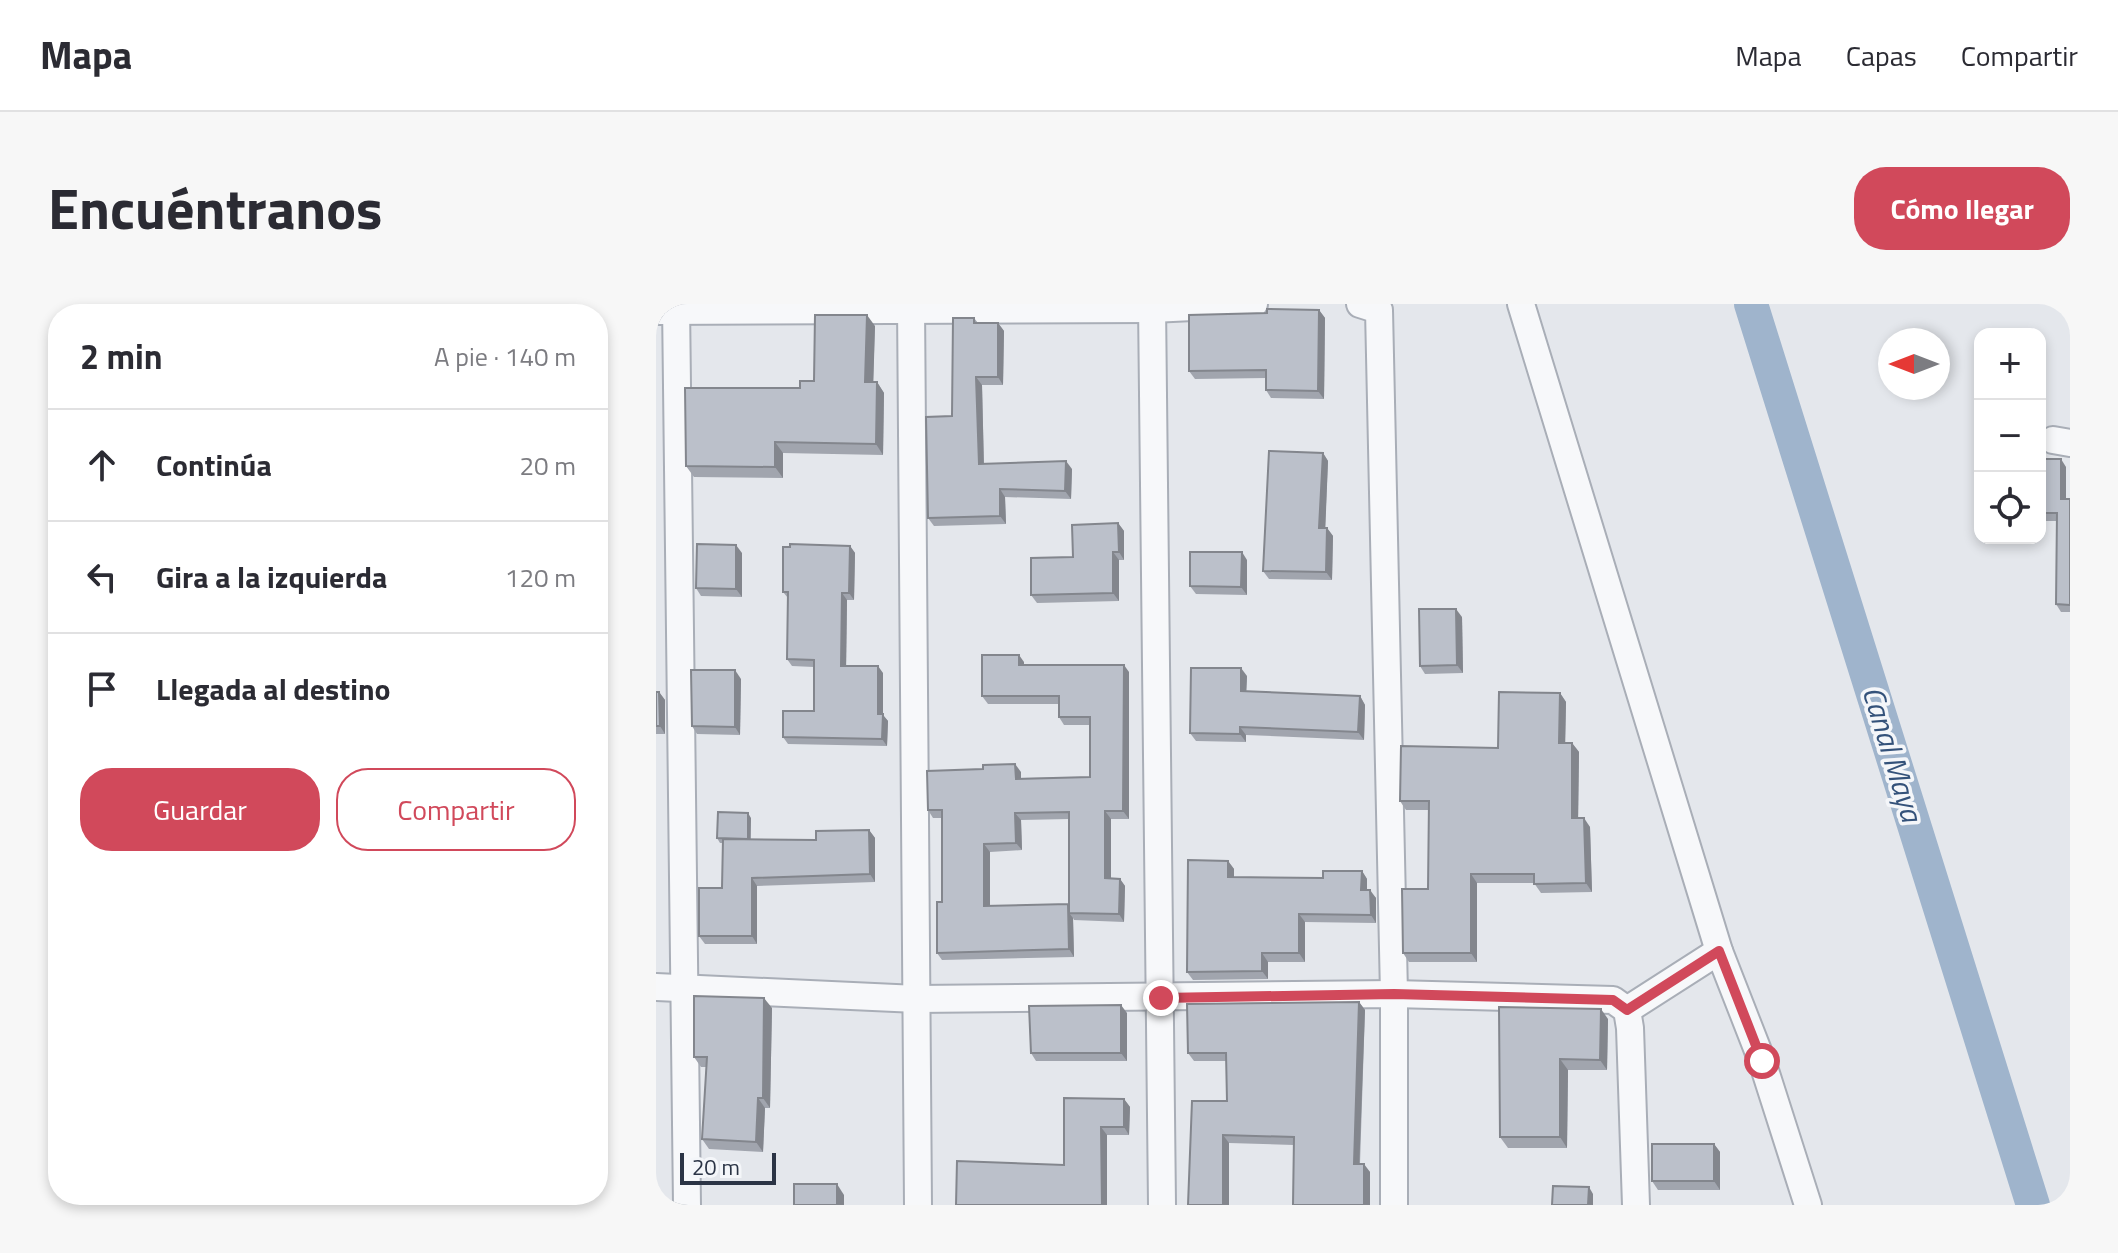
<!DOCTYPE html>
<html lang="es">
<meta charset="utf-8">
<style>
:root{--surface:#fff;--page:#f7f7f7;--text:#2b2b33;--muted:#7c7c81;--line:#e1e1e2;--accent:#d1495b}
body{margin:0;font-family:"Titillium Web",sans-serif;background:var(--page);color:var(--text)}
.controls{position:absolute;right:24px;top:24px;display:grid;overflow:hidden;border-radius:16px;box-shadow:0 4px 12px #0003}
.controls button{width:72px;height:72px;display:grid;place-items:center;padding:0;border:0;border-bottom:2px solid var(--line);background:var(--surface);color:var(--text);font:40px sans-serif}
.compass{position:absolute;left:1222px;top:24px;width:72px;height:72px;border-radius:50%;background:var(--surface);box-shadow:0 4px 12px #0003;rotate:270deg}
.scale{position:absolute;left:24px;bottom:20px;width:96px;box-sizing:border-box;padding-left:8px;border:4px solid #2b3445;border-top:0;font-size:22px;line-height:28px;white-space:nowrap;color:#2b3445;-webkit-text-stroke:6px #f4f6f9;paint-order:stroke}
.stop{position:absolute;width:24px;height:24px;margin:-18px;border:6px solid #d1495b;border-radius:50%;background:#fff}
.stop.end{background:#d1495b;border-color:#fff;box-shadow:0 2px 8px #0008}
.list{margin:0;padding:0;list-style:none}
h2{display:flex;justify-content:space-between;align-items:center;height:104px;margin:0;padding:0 32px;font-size:34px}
h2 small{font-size:26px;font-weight:400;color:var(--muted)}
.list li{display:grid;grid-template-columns:52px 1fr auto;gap:24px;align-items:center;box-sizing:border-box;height:112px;padding:0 32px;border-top:2px solid var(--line)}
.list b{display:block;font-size:30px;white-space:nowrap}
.list em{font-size:26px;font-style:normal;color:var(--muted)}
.actions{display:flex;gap:16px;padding:24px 32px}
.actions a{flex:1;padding:18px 0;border:2px solid var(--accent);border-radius:32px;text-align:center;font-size:28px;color:var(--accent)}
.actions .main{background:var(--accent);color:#fff}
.icon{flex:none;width:44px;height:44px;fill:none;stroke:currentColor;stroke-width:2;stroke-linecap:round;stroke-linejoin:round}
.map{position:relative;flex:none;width:1414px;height:901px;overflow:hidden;border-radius:32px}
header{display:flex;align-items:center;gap:48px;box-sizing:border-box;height:112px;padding:0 40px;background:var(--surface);border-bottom:2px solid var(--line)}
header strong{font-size:38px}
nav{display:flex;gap:44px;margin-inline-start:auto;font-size:28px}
.intro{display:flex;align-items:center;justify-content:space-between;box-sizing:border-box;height:192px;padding:0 48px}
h1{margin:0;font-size:56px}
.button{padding:20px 36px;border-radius:32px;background:var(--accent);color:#fff;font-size:28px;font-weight:700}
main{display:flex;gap:48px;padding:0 48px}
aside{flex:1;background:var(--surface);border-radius:32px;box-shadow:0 4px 12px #0003}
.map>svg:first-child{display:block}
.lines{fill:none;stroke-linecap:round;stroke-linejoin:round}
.canal{stroke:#9fb4cc;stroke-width:34}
.minor-casing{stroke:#a9aeb7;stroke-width:30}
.minor{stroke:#f7f8fa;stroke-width:26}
.wall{fill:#a1a5ae;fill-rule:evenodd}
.shaded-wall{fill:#83868d}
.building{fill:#bbc0ca;stroke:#83868d;stroke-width:2}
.route{stroke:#d1495b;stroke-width:10}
.labels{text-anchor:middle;stroke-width:7;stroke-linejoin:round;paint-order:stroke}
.water-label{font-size:30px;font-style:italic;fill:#34527a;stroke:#f4f6f9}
</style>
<header>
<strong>Mapa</strong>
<nav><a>Mapa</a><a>Capas</a><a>Compartir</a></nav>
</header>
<div class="intro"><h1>Encuéntranos</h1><a class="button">Cómo llegar</a></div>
<main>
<aside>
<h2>2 min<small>A pie · 140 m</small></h2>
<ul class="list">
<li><svg class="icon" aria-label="ahead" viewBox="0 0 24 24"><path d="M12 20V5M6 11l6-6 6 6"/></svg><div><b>Continúa</b></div><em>20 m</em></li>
<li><svg class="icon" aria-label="left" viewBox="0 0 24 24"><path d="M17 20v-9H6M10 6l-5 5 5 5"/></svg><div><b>Gira a la izquierda</b></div><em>120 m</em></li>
<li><svg class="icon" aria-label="arrive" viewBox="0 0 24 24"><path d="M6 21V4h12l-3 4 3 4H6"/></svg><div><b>Llegada al destino</b></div></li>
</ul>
<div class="actions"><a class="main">Guardar</a><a>Compartir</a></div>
</aside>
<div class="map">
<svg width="1414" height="901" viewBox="0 0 1414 901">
<rect width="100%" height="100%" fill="#e4e7ec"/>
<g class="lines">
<path class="canal" d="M1095,0L1377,901"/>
<defs>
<g id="minor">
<path d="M20,0L31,901"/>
<path d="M255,0L262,901"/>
<path d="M496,0L506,901"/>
<path d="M704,0L723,6L738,690V901"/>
<path d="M865,0L1063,647L1106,757L1152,901"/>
<path d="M0,7L496,5L598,0"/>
<path d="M1397,136L1414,139"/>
<path d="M0,683L261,695L738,690L957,696L971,706L974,724L980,901"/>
<path d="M971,706L1063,647"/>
</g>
</defs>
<use href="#minor" class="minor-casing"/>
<use href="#minor" class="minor"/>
</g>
<g class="wall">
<path d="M663,6L669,14L668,95L615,94L610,86V74L539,75L533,67L611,9Z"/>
<path d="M318,14L322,19H342L348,27L347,81H326L328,160L416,165L415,195L349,193L350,220L278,222L272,214Z"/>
<path d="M219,22L217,78H221L228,89L227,151L127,149V174L38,173L30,162L144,84L158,77Z"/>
<path d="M667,149L672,157L669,224H671L677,232L676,276L613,275L607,267Z"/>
<path d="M1384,155L1410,163V195H1414V308H1405L1400,300L1401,217H1384Z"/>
<path d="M462,219L468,227V256H463V297L381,299L375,291L417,253Z"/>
<path d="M194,242L199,249L198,296H191L190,362L227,369V411L232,417L231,442L132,440L127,433L158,407V363L136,362L131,355L132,294L127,288Z"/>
<path d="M86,249V293L45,292L40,284Z"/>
<path d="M591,256V291L540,290L534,282Z"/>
<path d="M806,313L807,369L769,370L764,362Z"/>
<path d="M368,358V361L473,368V515H455V575H464L469,582L468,618L418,616L417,614L418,653L286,656L281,649L286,598V514H277L272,506L365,468V474L434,473V421H408L403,413V400H332L326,392ZM413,515V602H334V548L366,546L365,516Z"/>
<path d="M591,372L590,388L704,392L709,401L708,436L590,431V438L540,437L534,429Z"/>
<path d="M85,375L84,431L41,430L36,422Z"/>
<path d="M0,388H3L9,396V430H0Z"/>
<path d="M904,389L910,398L909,439H916L923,448L922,514L934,523L936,588L885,589L878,579H821V658H753L747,649L772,585L773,506H750L744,497L842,444Z"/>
<path d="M95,514V535L160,536L213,526L219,534V578L101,582V640H49L43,632L66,584L67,539H64L61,534Z"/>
<path d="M572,557L578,565V573L667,574L706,567L711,575V586L720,594V619L649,618V658H612V675L537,676L531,668Z"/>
<path d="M703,698L709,706L704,860L714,868V901H637L638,841L573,839V901H532L571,797L570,757H538L532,749Z"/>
<path d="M843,703L952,715L951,766H912L911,844H852L844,833Z"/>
<path d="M116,704L114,804H109L107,848L53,845L46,835L50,763H45L38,753Z"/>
<path d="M471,709V757H380L375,749Z"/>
<path d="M468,795L474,803L473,831H451V901H300L408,861Z"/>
<path d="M1058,840L1064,848V886H1002L996,877Z"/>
</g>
<g class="shaded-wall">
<path d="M663,6L669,14L668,95L662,87Z"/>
<path d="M211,11L219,22L217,89L209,78Z"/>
<path d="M342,19L348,27L347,81L342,73Z"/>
<path d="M320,73L326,81L328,168L323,160Z"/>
<path d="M221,78L228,89L227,151L220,140Z"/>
<path d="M119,138L127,149V174L119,163Z"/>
<path d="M667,149L672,157L669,232L663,224Z"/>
<path d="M1405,155L1410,163V203L1405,195Z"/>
<path d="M410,157L416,165L415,195L409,187Z"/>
<path d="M344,185L349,193L350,220L344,212Z"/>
<path d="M462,219L468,227V256L463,248Z"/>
<path d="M671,224L677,232L676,276L670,268Z"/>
<path d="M80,241L86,249V293L80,285Z"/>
<path d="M194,242L199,249L198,296L193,289Z"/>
<path d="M457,248L463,256V297L457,289Z"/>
<path d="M586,248L591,256V291L585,283Z"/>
<path d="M186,289L191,296L190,369L185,362Z"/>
<path d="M800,305L806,313L807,369L801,361Z"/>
<path d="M363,351L368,358V368L363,361Z"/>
<path d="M468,361L473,368V515L467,507Z"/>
<path d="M222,362L227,369V411L232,417L231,442L226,435L222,410Z"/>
<path d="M585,364L591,372L590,396L585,387Z"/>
<path d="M79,366L85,375L84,431L79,423Z"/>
<path d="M3,388L9,396V430L4,422Z"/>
<path d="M904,389L910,398L909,448L903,439Z"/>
<path d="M704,392L709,401L708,436L702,428Z"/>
<path d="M584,423L590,431V438L584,430Z"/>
<path d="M916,439L923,448L922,523L916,514Z"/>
<path d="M359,460L365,468V482L360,475Z"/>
<path d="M449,507L455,515V582L449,574Z"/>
<path d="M92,509L95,514L94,540L92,535Z"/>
<path d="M359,509L365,516L366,546L360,539Z"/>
<path d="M928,514L934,523L936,588L930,579Z"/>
<path d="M213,526L219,534V578L214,570Z"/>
<path d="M328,540L334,548V609L328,602Z"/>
<path d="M572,557L578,565V581L572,573Z"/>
<path d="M706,567L711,575V594L705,586Z"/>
<path d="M815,570L821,579V658L815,649Z"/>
<path d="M96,574L101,582V640L96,632Z"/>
<path d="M464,575L469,582L468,618L463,610Z"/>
<path d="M714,586L720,594V619L715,611Z"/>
<path d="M412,600L417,608L413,609L417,614L418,653L413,645Z"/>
<path d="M643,610L649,618V658L643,649Z"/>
<path d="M606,649L612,658V675L606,667Z"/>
<path d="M108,694L116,704L114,804L107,794Z"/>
<path d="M703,698L709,706L703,868L698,860Z"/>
<path d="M465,701L471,709V757L465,749Z"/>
<path d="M945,705L952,715L951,766L944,756Z"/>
<path d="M904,755L912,766L911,844L904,833Z"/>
<path d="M102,794L109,804L107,848L100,838Z"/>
<path d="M468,795L474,803L473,831L468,823Z"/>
<path d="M445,823L451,831V901H446Z"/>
<path d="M567,831L573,839V901H567Z"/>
<path d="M1058,840L1064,848V886L1058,877Z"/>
<path d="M708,860L714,868V901H708Z"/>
<path d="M181,880L188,891V901H181Z"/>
<path d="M933,883L937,890V901H932Z"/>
</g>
<g class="building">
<path d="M611,5L663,6L662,87L610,86V66L533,67V11L611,9Z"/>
<path d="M159,11H211L209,78H221L220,140L119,138V163L30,162L29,84H144V77H158Z"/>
<path d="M297,14H318V19H342V73H320L323,160L410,157L409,187L344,185V212L272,214L270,113L296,112Z"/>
<path d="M613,147L667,149L663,224H671L670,268L607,267Z"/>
<path d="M1384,155H1405V195H1414V301L1400,300L1401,209H1384Z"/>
<path d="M462,219L463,248H457V289L375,291V254L417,253L416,221Z"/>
<path d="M41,240L80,241V285L40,284Z"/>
<path d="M134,240L194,242L193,289H186L185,362H222V410H227L226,435L127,433V407H158V356L131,355L132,288H127V243H134Z"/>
<path d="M534,248H586L585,283L534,282Z"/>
<path d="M763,305H800L801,361L764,362Z"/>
<path d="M326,351H363V361H468L467,507H449V574L464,575L463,610L413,609V508L359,509L360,539L328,540V602L412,600L413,645L281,649V598H286V506H272L271,467L327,465V461L359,460L360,475L434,473V413H403V392H326Z"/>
<path d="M535,364H585V387L704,392L702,428L584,423V430L534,429Z"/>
<path d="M35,366H79V423L36,422Z"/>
<path d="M0,388H3L4,422H0Z"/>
<path d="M843,388L904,389L903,439H916V514H928L930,579L878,580V570H815V649H747L746,585H772L773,497H744L745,442L842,444Z"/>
<path d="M62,508L92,509V535L61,534Z"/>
<path d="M213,526L214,570L96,574V632H43V584H66L67,535L160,536V527Z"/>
<path d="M532,556L572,557V573L667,574V567H706L705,586H714L715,611L643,610V649H606V667L531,668Z"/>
<path d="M38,692L108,694L107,794H102L100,838L46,835L51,753H38Z"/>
<path d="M703,698L698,860H708V901H637L638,833L567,831V901H532L536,797H571L570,749H532L531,700Z"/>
<path d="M465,701V749H375L373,702Z"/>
<path d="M843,703L945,705L944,756L904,755V833H844Z"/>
<path d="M408,794L468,795V823H445L446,901H300L301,857L408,861Z"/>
<rect x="996" y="840" width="62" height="37"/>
<rect x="138" y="880" width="43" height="21"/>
<path d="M897,882L933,883L932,901H896Z"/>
</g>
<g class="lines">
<path class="route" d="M505,694L738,690L957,696L971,706L1063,647L1106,757"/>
</g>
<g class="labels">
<g class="water-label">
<text transform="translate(1236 450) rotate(73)" y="10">Canal Maya</text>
</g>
</g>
</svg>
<div class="controls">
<button>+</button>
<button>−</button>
<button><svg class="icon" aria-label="locate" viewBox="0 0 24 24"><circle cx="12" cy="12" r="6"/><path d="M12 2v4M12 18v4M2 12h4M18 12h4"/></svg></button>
</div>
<svg class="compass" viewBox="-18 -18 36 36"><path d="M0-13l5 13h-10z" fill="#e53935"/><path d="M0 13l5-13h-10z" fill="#7c7c81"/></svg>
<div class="scale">20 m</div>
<div class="stop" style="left:1106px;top:757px"></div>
<div class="stop end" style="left:505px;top:694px"></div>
</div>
</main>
